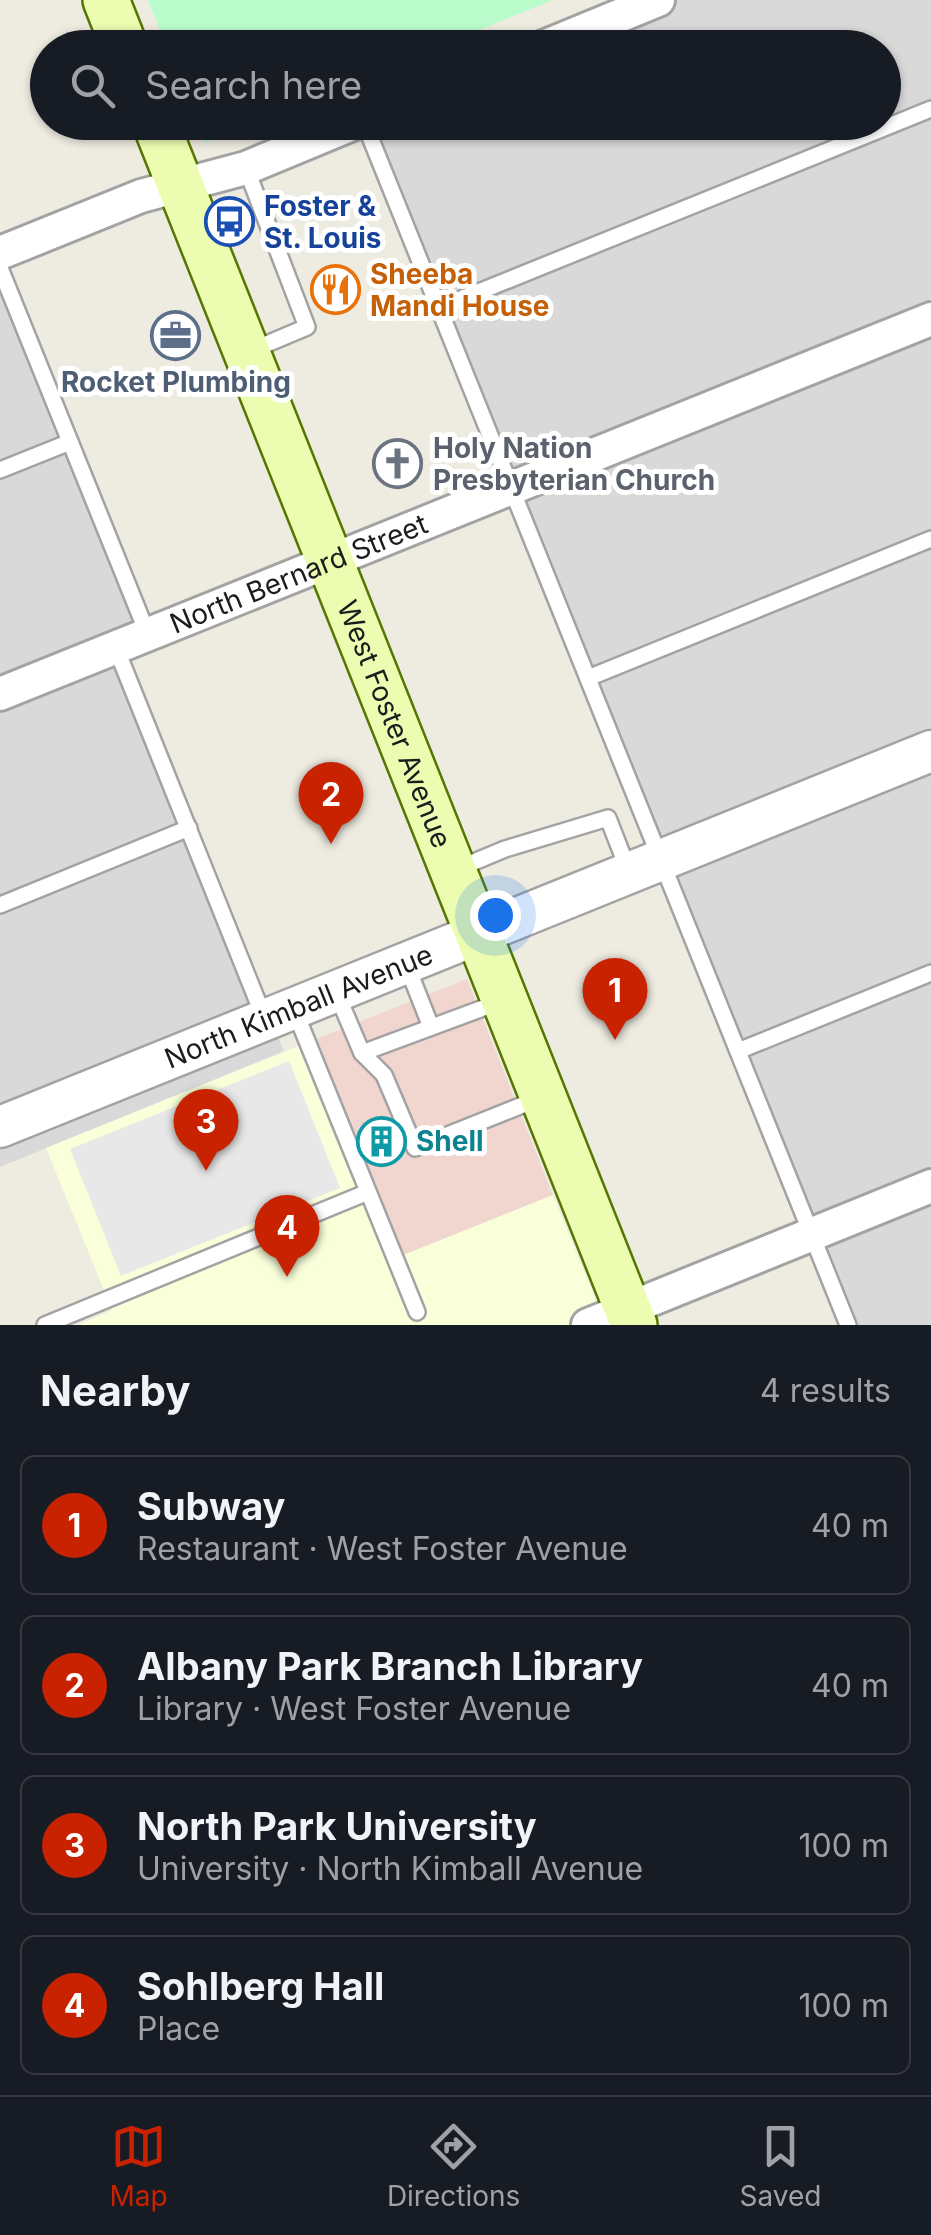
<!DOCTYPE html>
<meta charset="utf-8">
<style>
:root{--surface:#171b24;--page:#20242c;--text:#f1f3f6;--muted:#9ea1a6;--line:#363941;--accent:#c82200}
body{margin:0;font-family:Inter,sans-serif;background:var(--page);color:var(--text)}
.you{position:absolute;left:495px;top:915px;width:35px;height:35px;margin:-25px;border:8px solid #fff;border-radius:50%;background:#1a73e8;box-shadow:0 0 0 15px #1a73e833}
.badge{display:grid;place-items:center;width:65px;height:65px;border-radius:50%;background:var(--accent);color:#fff;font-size:32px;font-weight:700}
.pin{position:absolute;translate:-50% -82px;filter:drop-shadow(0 2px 5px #0008)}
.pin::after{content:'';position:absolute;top:52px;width:35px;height:30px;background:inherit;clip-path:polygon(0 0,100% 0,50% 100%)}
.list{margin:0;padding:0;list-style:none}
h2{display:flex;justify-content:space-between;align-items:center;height:130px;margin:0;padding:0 40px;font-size:42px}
h2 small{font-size:32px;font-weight:400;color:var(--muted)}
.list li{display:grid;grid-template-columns:65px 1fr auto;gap:30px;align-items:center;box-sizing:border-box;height:140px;margin:0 20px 20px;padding:0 20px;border:2px solid var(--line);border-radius:15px}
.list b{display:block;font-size:38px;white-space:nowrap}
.list p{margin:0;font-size:32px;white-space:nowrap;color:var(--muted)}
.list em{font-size:32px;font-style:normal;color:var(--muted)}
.icon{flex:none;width:55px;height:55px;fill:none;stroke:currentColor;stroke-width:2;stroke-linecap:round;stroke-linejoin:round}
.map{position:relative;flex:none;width:931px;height:1325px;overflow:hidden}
.search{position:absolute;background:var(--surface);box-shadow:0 2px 8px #0004;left:30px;right:30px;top:30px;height:110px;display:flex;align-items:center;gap:25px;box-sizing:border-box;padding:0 35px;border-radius:55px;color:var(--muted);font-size:38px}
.sheet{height:770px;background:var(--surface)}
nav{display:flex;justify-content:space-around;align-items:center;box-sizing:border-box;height:140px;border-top:2px solid var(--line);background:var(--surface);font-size:28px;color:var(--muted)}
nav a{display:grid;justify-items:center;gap:5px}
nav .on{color:var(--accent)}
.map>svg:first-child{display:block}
.residential{fill:#dad9d9}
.commercial{fill:#f1d6cf}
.education{fill:#f8ffd9}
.park{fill:#bafccb}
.parking{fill:#e8e8e8}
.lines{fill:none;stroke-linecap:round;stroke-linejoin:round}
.service-casing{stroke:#a3a3a3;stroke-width:20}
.minor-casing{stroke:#a3a3a3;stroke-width:38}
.tertiary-casing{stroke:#a3a3a3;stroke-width:45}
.secondary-casing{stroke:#557600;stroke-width:50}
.service{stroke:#fff;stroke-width:15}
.minor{stroke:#fff;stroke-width:32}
.tertiary{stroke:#fff;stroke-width:40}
.secondary{stroke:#ecfdb1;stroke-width:45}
.labels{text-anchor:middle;stroke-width:10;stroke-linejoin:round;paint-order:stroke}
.transit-label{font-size:28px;font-weight:bold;fill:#164399;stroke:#fff;text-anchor:start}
.food-label{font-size:28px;font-weight:bold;fill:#c56008;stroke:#fff;text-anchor:start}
.service-label{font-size:28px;font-weight:bold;fill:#4e5e75;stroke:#fff}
.worship-label{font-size:28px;font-weight:bold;fill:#5b616d;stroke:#fff;text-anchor:start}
.street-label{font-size:28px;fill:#1c1c1c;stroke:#fff}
.culture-label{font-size:28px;font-weight:bold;fill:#0d838f;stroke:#fff;text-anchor:start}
</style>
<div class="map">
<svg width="931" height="1325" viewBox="0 0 931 1325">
<rect width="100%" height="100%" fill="#eeece1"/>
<g class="residential">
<path d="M676,0H931V1325H858L373,123L884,122V48L559,47Z"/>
<path d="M0,285L137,625L116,636L284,1051L0,1167Z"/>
</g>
<path class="commercial" d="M467,979L553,1195L391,1260L304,1044Z"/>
<path class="education" d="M304,1044L391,1260L553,1195L606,1325H78L112,1310L46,1148Z"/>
<g class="park">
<path d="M148,0H553L437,47L167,48Z"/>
<path d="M197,123H254L205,143Z"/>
</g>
<path class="parking" d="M289,1061L340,1188L121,1276L70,1149Z"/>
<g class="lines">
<defs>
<g id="service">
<path d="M364,122L848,1325"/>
<path d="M246,168L307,327L250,351"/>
<path d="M0,268L148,635"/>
<path d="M439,308L931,109"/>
<path d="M0,470L70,442"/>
<path d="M116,648L265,1020"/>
<path d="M588,678L931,539"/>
<path d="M457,869L505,849L608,818L629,872"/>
<path d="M0,905L189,828"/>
<path d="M407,966L431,1027"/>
<path d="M336,992L362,1053L502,1001"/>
<path d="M294,1009L417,1312"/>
<path d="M738,1051L931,973"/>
<path d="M362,1053L384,1075L415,1148L540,1098"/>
<path d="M45,1325L368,1192"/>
</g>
<g id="minor">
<path d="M541,48L658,0"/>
<path d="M0,253L141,196L246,168L357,122"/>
<path id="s1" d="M0,694L931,319"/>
<path d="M588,1325L931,1186"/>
</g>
<g id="tertiary">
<path id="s2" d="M0,1127L931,751"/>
</g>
<g id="secondary">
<path d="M106,0L125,48"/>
<path id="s3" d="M155,122L634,1325"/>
</g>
</defs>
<use href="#service" class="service-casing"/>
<use href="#minor" class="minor-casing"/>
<use href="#tertiary" class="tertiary-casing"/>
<use href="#secondary" class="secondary-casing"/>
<use href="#service" class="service"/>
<use href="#minor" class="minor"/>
<use href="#tertiary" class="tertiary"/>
<use href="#secondary" class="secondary"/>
</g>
<defs>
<symbol id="bus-ring" viewBox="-11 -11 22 22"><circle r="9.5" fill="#fff" stroke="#1a4fb4" stroke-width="1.5"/><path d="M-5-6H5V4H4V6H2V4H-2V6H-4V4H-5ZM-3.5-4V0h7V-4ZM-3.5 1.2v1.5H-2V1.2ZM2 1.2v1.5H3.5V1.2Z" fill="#1a4fb4"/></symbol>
<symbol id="restaurant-ring" viewBox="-11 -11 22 22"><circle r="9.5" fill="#fff" stroke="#e8710a" stroke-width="1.5"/><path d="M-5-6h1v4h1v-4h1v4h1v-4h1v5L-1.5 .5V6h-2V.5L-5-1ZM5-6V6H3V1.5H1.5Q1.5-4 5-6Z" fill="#e8710a"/></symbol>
<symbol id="office-ring" viewBox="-11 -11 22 22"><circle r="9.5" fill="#fff" stroke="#5c6f8a" stroke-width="1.5"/><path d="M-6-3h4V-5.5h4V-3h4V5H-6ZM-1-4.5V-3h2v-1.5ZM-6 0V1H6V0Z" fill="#5c6f8a"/></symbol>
<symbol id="church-ring" viewBox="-11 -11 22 22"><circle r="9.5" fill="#fff" stroke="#6b7280" stroke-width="1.5"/><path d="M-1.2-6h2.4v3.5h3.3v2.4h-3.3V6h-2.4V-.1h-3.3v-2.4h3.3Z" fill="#6b7280"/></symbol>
<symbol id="building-ring" viewBox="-11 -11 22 22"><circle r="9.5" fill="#fff" stroke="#0f9aa8" stroke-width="1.5"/><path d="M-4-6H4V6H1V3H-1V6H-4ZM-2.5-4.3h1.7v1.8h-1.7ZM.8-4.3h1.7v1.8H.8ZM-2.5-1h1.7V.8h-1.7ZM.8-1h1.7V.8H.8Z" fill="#0f9aa8"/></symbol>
</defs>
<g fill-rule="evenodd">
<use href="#bus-ring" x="202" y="194" width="55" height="55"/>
<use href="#restaurant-ring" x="308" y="262" width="55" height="55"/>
<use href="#office-ring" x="148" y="308" width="55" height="55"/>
<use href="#church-ring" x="370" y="436" width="55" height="55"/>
<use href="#building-ring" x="354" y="1114" width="55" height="55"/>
</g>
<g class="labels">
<g class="transit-label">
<text x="264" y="216">Foster &amp;<tspan x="264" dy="32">St. Louis</tspan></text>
</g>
<g class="food-label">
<text x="370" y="284">Sheeba<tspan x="370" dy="32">Mandi House</tspan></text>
</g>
<g class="service-label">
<text x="176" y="392">Rocket Plumbing</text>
</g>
<g class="worship-label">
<text x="433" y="458">Holy Nation<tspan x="433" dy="32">Presbyterian Church</tspan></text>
</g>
<g class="street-label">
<text dy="10" stroke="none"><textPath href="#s1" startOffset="322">North Bernard Street</textPath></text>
<text dy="10" stroke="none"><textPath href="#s3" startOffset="648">West Foster Avenue</textPath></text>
<text dy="10" stroke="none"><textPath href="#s2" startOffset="322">North Kimball Avenue</textPath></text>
</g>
<g class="culture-label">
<text x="416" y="1151">Shell</text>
</g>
</g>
</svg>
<div class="you"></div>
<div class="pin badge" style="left:615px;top:1040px">1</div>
<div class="pin badge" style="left:331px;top:844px">2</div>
<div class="pin badge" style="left:206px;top:1171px">3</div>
<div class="pin badge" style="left:287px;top:1277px">4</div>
<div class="search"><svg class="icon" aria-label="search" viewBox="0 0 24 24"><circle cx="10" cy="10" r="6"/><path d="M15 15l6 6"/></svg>Search here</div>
</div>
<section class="sheet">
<h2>Nearby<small>4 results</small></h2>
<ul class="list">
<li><span class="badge">1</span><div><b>Subway</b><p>Restaurant · West Foster Avenue</p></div><em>40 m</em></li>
<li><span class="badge">2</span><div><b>Albany Park Branch Library</b><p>Library · West Foster Avenue</p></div><em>40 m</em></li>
<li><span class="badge">3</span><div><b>North Park University</b><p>University · North Kimball Avenue</p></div><em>100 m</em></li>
<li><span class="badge">4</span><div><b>Sohlberg Hall</b><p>Place</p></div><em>100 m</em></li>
</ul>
</section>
<nav>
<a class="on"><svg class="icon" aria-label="map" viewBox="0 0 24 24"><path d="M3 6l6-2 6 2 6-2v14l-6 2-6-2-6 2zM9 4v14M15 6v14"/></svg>Map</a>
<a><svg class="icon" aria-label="directions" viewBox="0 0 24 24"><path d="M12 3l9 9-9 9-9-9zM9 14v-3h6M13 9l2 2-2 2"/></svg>Directions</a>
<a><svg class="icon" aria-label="saved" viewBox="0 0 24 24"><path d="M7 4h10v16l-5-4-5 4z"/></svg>Saved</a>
</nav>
